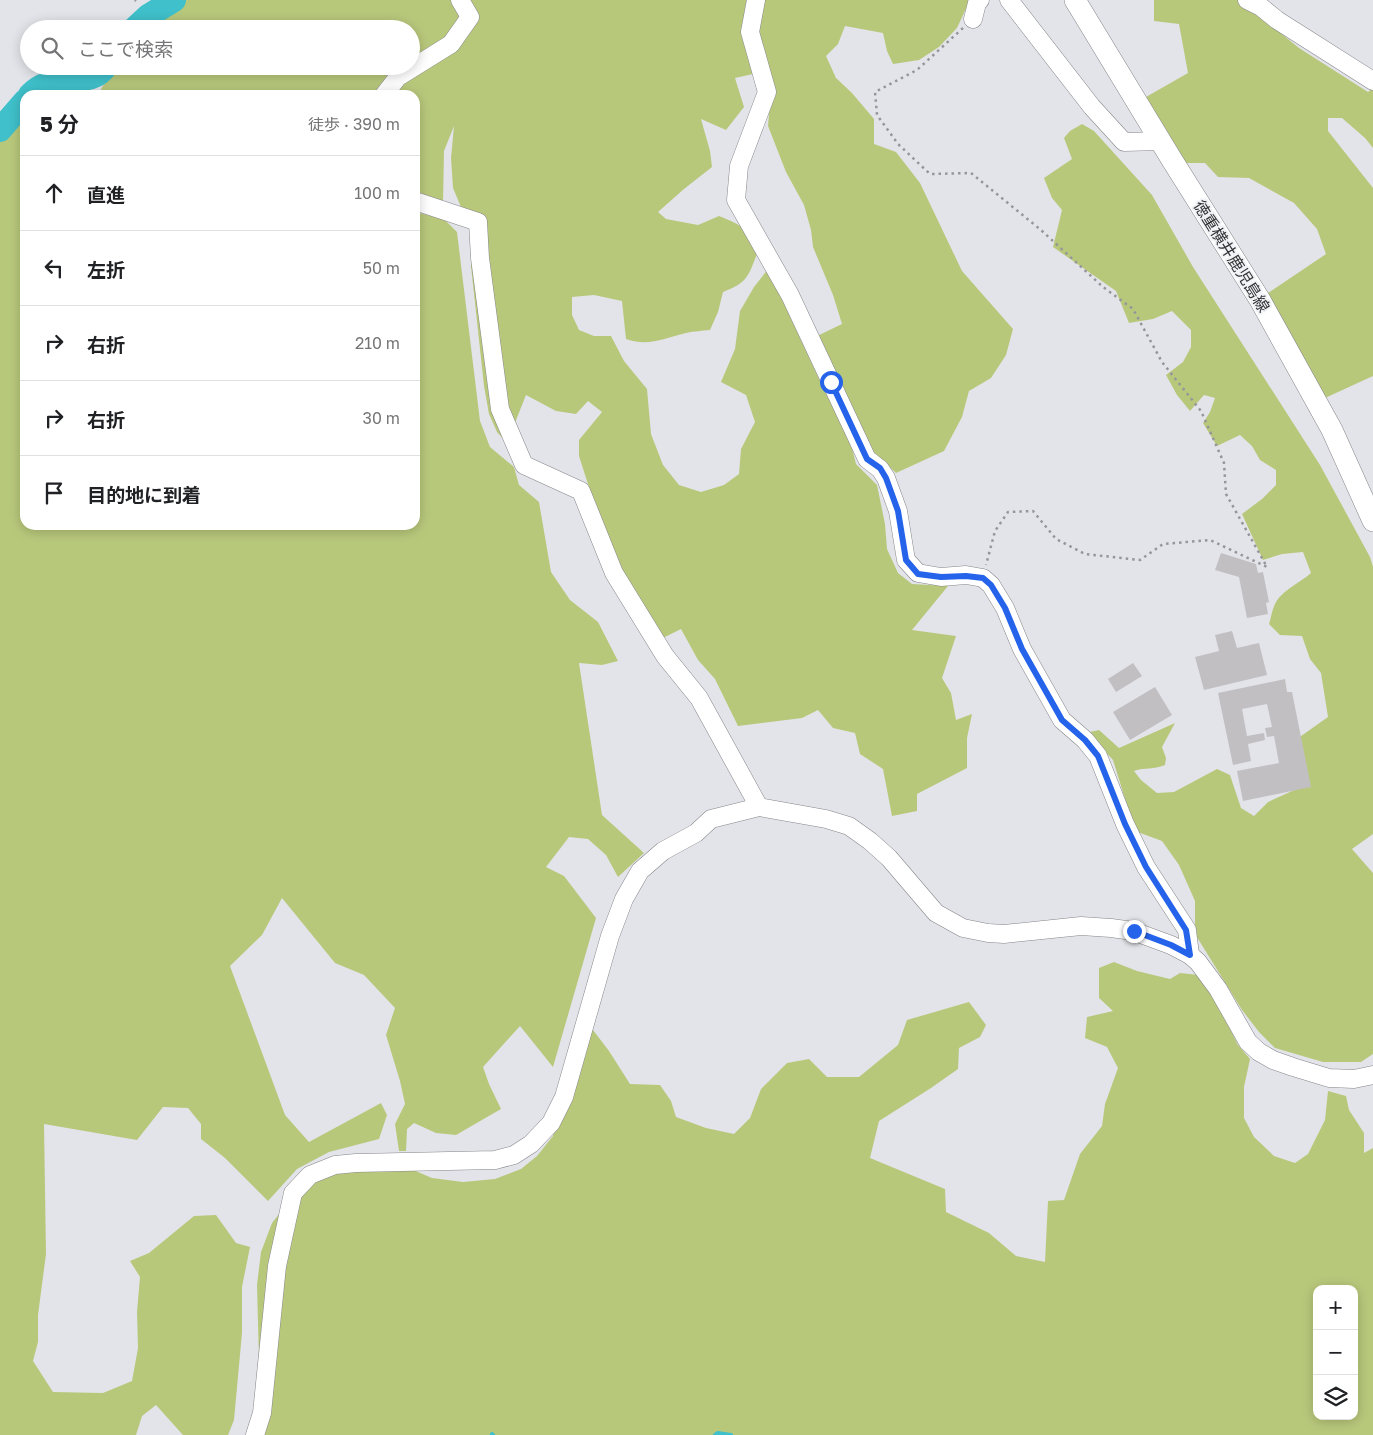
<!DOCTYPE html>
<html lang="ja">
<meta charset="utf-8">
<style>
:root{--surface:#fff;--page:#f2f2f2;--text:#202124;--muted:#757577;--line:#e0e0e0}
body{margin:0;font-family:"Golos Text","Noto Sans JP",sans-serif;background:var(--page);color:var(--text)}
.controls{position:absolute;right:15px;bottom:15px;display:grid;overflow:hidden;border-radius:10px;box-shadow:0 2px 12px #0003}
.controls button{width:45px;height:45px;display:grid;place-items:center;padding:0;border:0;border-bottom:1px solid var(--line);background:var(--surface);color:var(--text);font:25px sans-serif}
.stop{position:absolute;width:15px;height:15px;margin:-11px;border:4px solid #2563eb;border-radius:50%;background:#fff}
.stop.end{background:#2563eb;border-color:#fff;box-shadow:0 1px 5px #0008}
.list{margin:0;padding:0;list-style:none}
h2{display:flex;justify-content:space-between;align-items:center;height:65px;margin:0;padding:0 20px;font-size:21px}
h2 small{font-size:16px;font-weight:400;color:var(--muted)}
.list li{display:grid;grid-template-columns:32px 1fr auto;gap:15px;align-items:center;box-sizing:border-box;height:75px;padding:0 20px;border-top:1px solid var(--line)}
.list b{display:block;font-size:19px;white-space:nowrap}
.list em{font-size:16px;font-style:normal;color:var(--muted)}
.icon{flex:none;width:28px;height:28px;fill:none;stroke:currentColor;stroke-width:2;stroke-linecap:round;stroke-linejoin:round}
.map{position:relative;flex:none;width:1373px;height:1435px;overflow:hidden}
.search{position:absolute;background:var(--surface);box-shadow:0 2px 12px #0003;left:20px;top:20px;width:400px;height:55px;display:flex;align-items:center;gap:12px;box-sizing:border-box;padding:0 18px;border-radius:28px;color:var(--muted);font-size:19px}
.panel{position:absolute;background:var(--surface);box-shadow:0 2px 12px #0003;left:20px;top:90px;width:400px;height:440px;border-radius:15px}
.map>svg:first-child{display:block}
.green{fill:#b8c87b;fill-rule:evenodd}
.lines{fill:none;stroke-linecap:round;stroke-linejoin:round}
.stream{stroke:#3fc0ca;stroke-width:4}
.river{stroke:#3fc0ca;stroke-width:24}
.building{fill:#c2bfc2}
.minor-casing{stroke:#85868a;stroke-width:19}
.major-casing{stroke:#85868a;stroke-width:22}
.path{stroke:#96969a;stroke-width:2.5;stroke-dasharray:2.5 4;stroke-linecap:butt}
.minor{stroke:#fff;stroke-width:18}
.major{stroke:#fff;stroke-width:21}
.route{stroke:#2563eb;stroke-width:6}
.labels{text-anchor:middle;stroke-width:4;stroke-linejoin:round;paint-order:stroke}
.street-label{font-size:16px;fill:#323234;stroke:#f0f2f6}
</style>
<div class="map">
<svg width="1373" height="1435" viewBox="0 0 1373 1435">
<rect width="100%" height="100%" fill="#e3e4e9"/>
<g class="green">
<path d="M183,0H970L957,28L939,47L919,60L893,64L887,51L883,33L845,26L838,44L826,56L836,78L852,93L874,119V144L896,152L920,183L962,271L1013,329L1006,355L991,378L969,391L962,417L944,451L896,473L861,440L813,338L842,324L833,295L813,247L811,230L804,205L786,172L768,126L769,114L759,99L753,74L735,78L744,107L726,130L701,119L710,151L712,167L684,189L658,212L666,219L698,225L719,216C744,226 747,228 757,254C748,277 747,283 723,292L718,312L710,330C702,331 694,331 686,333C664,338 649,347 626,339L622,301L594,295L572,297V315L579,330L594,336H611L624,361L647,389L651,434L663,465L679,485L701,492L724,485L739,474L741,449L755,422L746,395L721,382L735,349L740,311L754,287L768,269L819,379L835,402L849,436L856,464L877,485L885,524L887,549L898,573L912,584L948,586L912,630L956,636L942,678L951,693L956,720L972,714L967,738V768L917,794V811L892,816L883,769L860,754L855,733L833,728L818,710L802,718L738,726L715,679L698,660L681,629L661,639L634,596L602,528L579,456V440L602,412L588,401L576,414L556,411L526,395L507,443L497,432L489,414L484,386L471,266V231L453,188L451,158L454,126L444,151L443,204L415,201V95H82L100,91L114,66H411V29H150L177,9Z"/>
<path d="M1154,0H1240L1299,48L1368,92L1373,88V148L1365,138L1342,118H1328V131L1373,188V376L1325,398L1268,293L1326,254L1317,229L1294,203L1249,178L1218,177L1205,163H1186L1146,97L1188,73L1179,24L1154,21Z"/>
<path d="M25,111V525H415V212L444,219L457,232L480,421L490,447L514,467L519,485L539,502L551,572L570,600L598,622L618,661L602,665L579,663L602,815L644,853L618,877L606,855L588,839L569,837L546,867L564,876L596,918L553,1067L520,1026L483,1067L489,1084L501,1109L456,1135L436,1133L414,1123L407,1129L406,1151H399L395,1124L405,1104L400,1081L386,1035L395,1008L364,975L335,963L282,898L262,935L230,966L285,1115L309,1142L381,1103L387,1115L379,1139L329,1152L297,1169L268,1201L225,1158L201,1139V1124L188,1108L163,1107L137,1140L44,1124L46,1254L38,1315V1342L33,1361L53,1392L103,1393L132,1381L138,1348L137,1312L140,1277L130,1261L149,1253L194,1216L216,1215L236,1243L250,1247L242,1287V1333L234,1420L228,1435H183L156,1405L142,1416L136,1435H0V142Z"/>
<path d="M1082,124L1094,131L1152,195L1193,267L1320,465L1370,557L1373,567V834L1352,849L1373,873V1054L1361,1062H1323L1275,1048L1259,1032L1242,1010L1195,934V901L1179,865L1162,841L1135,831L1113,760L1098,744L1090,732L1099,730L1119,748L1175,723L1162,747L1166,758L1165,765C1153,770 1145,767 1134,771L1141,780L1157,793L1174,792L1217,769L1230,775L1241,808L1254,816L1268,802L1303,786L1294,741L1328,717L1321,673L1310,659L1302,636L1280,635L1269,624C1271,618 1272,610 1275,604C1282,590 1300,583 1311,573L1303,552L1282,554L1263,560L1242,514L1262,499L1276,485V470L1260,460L1252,446L1240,435L1217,446L1203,423L1210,412L1215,398L1204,395L1190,411L1177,395L1166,375L1183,362L1191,347V330L1172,311L1153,319L1129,323L1116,291L1053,247L1062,210L1052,198L1044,178L1072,159L1064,138L1070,131Z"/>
<path d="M1114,962L1137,971L1170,979L1180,973L1199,975L1214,996L1238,1045L1250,1059L1244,1087V1118L1254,1137L1274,1156L1295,1163L1308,1154L1325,1120L1328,1091L1346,1096L1349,1110L1364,1133V1153L1373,1148V1435H257L260,1398L257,1285L261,1252L272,1223L294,1195L321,1173L404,1166L432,1178L463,1182L495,1179L521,1169L537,1156L553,1136L561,1096L582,1035L593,1030L609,1051L630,1084L660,1085L671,1101L676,1117L706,1128L734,1134L750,1118L761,1089L787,1063L809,1059L827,1077H859L898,1045L907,1020L969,1002L986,1025L980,1037L959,1048L958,1069L931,1088L879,1121L870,1158L945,1189L946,1212L989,1233L1016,1256L1045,1262L1048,1201L1064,1200L1080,1154L1102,1126L1105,1104L1118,1068L1107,1047L1085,1038L1087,1017L1113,1011L1099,998V968ZM1317,1289H1354V1416H1317Z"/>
</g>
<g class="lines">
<g class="stream">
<path d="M492,1434L493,1435"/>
<path d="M715,1435L718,1433L731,1435"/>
</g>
<g class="river">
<path d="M134,29L148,16L174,0"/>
<path d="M30,95C52,70 90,91 106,66"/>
<path d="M0,130L25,101"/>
</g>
</g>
<g class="building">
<path d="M1221,553L1256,564L1258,573L1263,572L1269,602L1266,603L1268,614L1247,618L1239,577L1215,570Z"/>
<path d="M1232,631L1237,648L1259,643L1267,675L1204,690L1195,657L1219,651L1215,635Z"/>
<path d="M1133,663L1142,676L1116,692L1108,679Z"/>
<path d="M1285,679L1287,692H1292L1311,787L1243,801L1237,771L1279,763L1274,736L1267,737L1265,728L1272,727L1267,704L1242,709L1247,736L1264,733L1265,740L1248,744L1251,761L1233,765L1218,693Z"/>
<path d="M1155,687L1172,715L1130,740L1113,712Z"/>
</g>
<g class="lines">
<defs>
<g id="minor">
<path d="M756,0L750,32L767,92L739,166L736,200L790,295L867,459L880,469L886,478L898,511L906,560L918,573L941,577L966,575L983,578L991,585L1005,608L1022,649L1062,720L1085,740L1098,756L1125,824L1146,867L1187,930L1190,955"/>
<path d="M1009,0L1092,107L1124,142L1160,141"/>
<path d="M1247,0L1261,7L1277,20L1373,81"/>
<path d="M973,19L977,3L980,0"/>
<path d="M384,95L398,77L451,44L470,17L460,0"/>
<path d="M415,201L478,222L480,258L500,409L524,465L581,491L614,573L665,656L699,698L759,807"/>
<path d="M255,1435L262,1413L277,1266L293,1193L310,1175L335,1165L356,1163L495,1160L514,1155L531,1144L551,1123L564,1097L610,936L624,899L640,871L663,851L696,833L711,819L759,807L826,819L849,826L870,841L889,858L936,913L963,928L988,933L1004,934L1081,926L1111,928L1133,931L1171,945L1190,955L1198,962L1218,989L1248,1042L1259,1052L1273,1060L1293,1067L1329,1078L1354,1079L1373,1075"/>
</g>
<path id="major" d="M1075,0L1172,160L1260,300L1332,430L1373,521"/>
</defs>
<use href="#minor" class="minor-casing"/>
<use href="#major" class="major-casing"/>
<g class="path">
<path d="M135,0L136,1"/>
<path d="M963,28L917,70L875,92L877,115L898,144L930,174L971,173L1041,230L1103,287L1133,309L1162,362L1201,411L1224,463L1226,494L1267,567L1210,540L1163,544L1140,560L1085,554L1056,539L1033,511L1008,512L995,531L986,565"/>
</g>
<use href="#minor" class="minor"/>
<use href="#major" class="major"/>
</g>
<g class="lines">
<path class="route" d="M831,382L867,459L880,468L886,478L898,511L906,560L918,574L941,577L966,576L983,578L991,585L1005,608L1022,649L1062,720L1085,740L1098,756L1125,824L1146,867L1186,930L1190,955L1171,945L1134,931"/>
</g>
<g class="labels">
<g class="street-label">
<text transform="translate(1232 256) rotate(58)" y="6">徳重横井鹿児島線</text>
</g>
</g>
</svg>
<div class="controls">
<button>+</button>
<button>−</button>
<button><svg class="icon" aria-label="layers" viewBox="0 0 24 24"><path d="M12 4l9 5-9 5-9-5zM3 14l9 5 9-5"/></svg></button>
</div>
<div class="stop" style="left:831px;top:382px"></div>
<div class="stop end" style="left:1134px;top:931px"></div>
<div class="search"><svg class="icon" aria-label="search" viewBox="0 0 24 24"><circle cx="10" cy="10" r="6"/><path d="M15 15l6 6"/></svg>ここで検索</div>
<section class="panel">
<h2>5 分<small>徒歩 · 390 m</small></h2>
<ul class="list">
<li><svg class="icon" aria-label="ahead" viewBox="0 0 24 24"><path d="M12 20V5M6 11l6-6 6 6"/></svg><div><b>直進</b></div><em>100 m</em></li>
<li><svg class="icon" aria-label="left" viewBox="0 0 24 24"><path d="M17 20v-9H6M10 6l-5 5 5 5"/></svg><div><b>左折</b></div><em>50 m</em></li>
<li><svg class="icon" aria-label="right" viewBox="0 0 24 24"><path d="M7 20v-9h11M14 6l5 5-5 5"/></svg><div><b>右折</b></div><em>210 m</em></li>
<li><svg class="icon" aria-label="right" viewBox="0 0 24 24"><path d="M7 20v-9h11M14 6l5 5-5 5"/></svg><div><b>右折</b></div><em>30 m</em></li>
<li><svg class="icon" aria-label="arrive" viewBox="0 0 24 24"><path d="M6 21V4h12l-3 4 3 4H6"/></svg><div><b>目的地に到着</b></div></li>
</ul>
</section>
</div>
